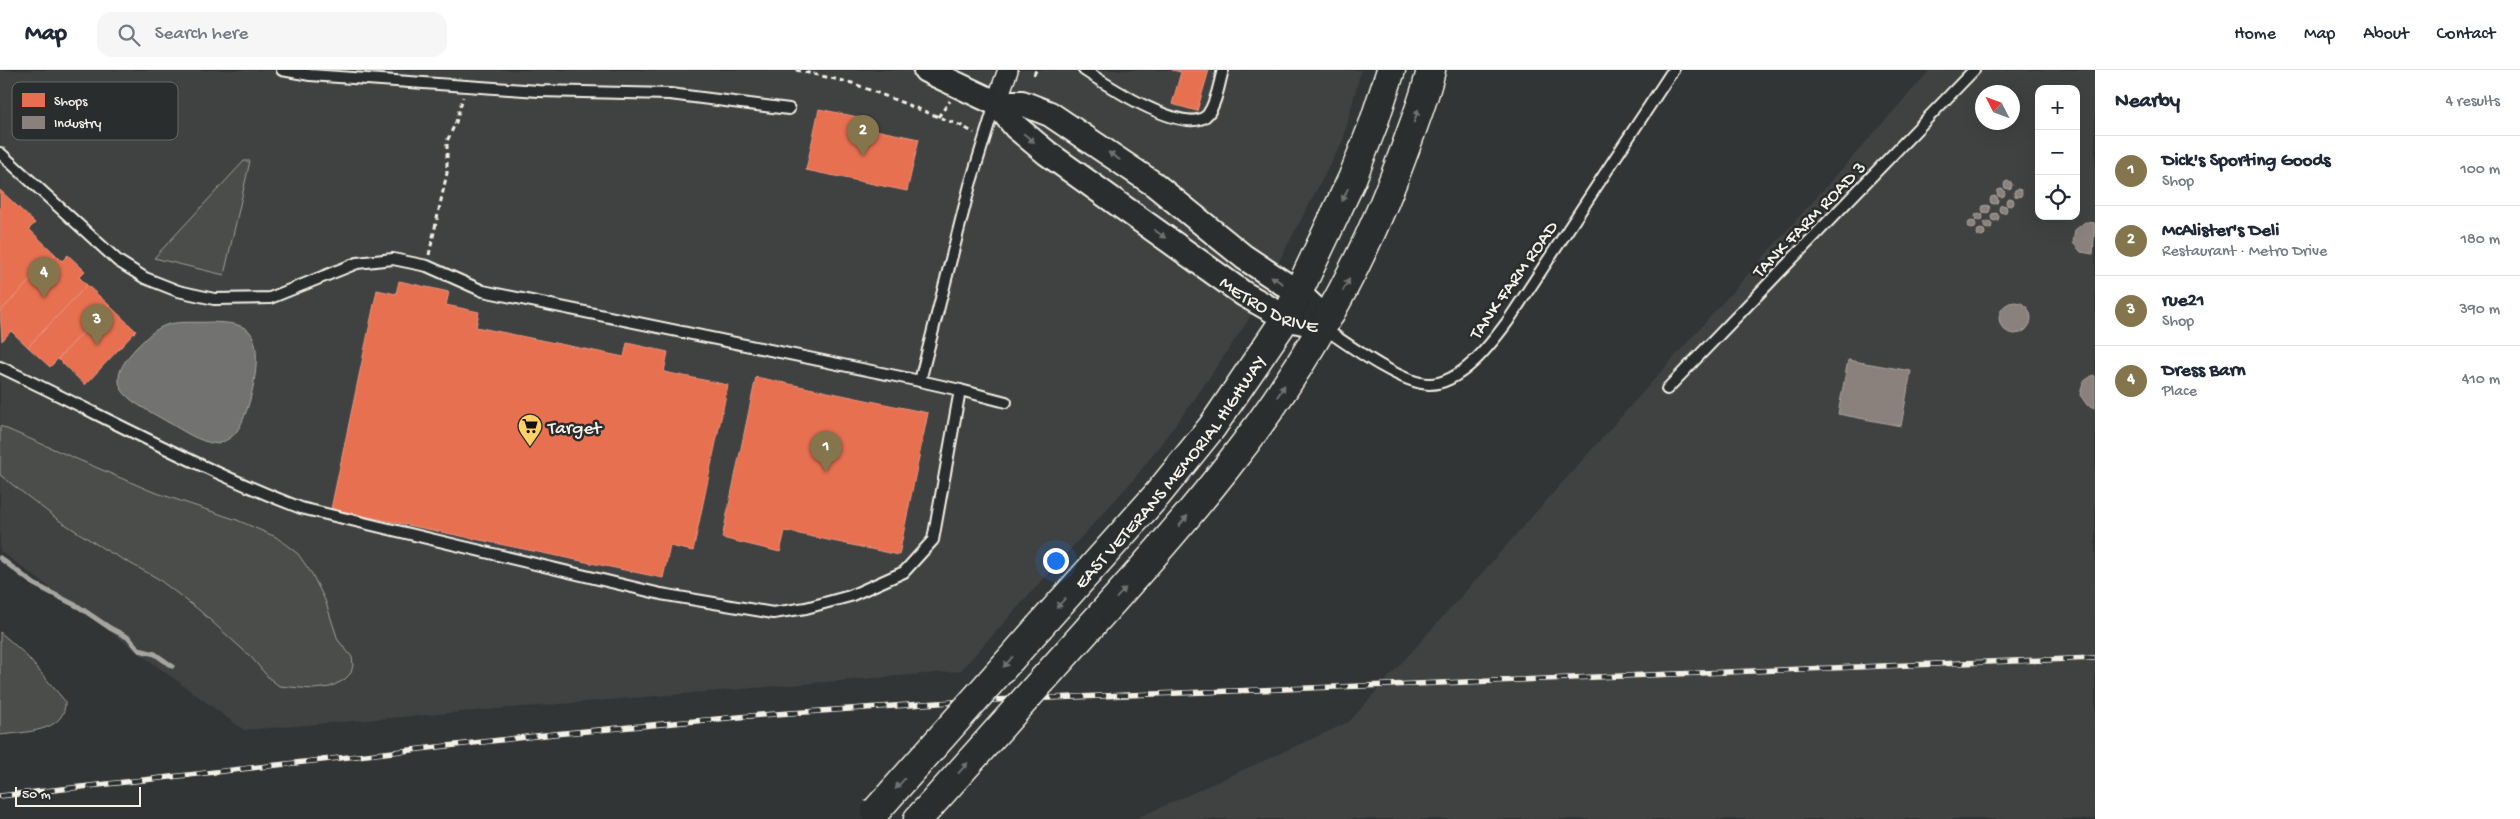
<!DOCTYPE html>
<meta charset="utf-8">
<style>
:root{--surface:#fff;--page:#f6f6f7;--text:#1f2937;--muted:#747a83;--line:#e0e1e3;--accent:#84754c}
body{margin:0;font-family:"Gochi Hand",sans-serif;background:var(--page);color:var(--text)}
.controls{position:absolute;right:15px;top:15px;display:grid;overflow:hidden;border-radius:10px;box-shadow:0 5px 20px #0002}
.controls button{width:45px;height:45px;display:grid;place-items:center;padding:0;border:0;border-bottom:1px solid var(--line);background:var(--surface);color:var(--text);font:25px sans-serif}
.compass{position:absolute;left:1975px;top:15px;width:45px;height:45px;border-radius:50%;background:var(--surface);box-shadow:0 5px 20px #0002;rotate:312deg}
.scale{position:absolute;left:15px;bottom:12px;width:126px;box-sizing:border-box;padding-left:5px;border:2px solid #f4f1e8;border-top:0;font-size:14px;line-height:18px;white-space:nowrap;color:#f4f1e8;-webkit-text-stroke:4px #2a2d2e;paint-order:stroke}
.you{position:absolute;left:1055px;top:490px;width:18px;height:18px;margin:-12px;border:4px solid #fff;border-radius:50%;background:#1a73e8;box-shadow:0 0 0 8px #1a73e833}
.badge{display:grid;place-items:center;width:32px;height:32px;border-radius:50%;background:var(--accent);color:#fff;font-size:16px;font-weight:700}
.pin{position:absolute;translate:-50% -41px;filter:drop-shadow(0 1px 2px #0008)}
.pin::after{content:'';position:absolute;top:26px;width:18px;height:15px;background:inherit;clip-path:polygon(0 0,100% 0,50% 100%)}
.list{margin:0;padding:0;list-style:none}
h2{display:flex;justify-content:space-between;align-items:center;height:65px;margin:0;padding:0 20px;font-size:21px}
h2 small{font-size:16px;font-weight:400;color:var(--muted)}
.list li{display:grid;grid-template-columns:32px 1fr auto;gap:15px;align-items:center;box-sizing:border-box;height:70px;padding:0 20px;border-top:1px solid var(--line)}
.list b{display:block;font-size:19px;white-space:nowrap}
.list p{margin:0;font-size:16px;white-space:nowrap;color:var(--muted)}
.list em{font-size:16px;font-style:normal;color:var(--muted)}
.icon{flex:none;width:28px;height:28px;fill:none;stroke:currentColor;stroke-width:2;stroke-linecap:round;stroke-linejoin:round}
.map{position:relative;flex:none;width:2095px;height:749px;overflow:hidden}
header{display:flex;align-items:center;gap:30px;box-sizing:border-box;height:70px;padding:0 25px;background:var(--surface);border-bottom:1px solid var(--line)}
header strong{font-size:24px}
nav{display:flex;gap:28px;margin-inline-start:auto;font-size:18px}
.search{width:350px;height:45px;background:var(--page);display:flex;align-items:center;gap:12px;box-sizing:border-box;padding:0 18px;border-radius:15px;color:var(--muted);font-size:19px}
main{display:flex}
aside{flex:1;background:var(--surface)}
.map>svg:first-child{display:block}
.built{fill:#404242;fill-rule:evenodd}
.green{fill:#4b4d4c;stroke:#a09f9a}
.water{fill:#727370;stroke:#a6a5a0}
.shops{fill:#e76f51;stroke:#eb967e}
.industry{fill:#8a817c;stroke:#aaa39c}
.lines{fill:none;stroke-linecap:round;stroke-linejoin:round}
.stream{stroke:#a6a5a0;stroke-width:5}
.service-casing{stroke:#f4f1e8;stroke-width:14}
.minor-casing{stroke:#f4f1e8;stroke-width:22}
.tertiary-casing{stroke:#f4f1e8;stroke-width:28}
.primary-casing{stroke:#f4f1e8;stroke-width:31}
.path{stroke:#f4f1e8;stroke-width:3;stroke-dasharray:5 4;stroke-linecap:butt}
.service{stroke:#2a2d2e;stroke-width:10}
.minor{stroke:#2a2d2e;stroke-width:19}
.tertiary{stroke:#2a2d2e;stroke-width:24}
.primary{stroke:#2a2d2e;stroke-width:28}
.rail-casing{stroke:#f4f1e8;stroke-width:5.5}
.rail{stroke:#2a2d2e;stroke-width:4;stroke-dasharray:11;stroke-linecap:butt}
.primary-bridge-casing{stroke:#f4f1e8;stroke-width:31;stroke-linecap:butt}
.primary-bridge{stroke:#2a2d2e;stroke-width:28}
.oneway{fill:#71726f}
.labels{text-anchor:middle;stroke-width:5;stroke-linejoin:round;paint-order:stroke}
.street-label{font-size:19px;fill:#f4f1e8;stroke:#2a2d2e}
.poi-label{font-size:19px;fill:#f4f1e8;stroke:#2a2d2e;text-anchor:start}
.key{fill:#2a2d2e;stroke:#676866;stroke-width:1}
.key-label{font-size:14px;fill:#f4f1e8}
</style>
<header>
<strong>Map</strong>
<div class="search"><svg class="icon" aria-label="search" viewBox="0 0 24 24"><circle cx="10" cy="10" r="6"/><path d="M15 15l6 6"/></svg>Search here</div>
<nav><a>Home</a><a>Map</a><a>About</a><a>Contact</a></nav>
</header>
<main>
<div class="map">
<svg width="2095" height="749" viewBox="0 0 2095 749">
<rect width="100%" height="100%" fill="#323535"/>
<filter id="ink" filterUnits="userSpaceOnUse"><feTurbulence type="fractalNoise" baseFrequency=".02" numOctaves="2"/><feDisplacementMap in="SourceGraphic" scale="10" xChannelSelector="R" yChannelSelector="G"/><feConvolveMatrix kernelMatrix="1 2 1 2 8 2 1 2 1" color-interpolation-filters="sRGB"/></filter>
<g filter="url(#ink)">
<g class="built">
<path d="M0,0H1361L1343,70L1247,252L1196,327L1135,408L960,601L244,660L0,481Z"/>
<path d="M1930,0H2095V749H1135L1349,652ZM2039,19H2076V146H2039ZM1982,22H2012V52H1982Z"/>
</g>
<g class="green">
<path d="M244,91H250L224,205L154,188Z"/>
<path d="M0,356L151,421L237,450L276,467L298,484L312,504L325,530L338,570L352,587L353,595L351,603L344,610L330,617L313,619L279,616L268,607L251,587L199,540L157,508L104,479L57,449L0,405Z"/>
<path d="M0,562L24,583L65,631C67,663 23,662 0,665Z"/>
</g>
<path class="water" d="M211,252C224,253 239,252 249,261C266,278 250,343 237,361C232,368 225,371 218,374C198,372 184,361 166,351C132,331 97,319 136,278C146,268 155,258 169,254C183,251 198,253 211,252Z"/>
<g class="shops">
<path d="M1172,0H1209L1197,41L1172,34L1181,2Z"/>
<path d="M819,39L858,47L856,56L919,69L907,121L806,100Z"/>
<path d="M0,120L35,153L29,159L55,184L0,242Z"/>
<path d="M55,184L62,191L68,185L85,201L79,207L87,215L28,277L11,261L2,271L0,242Z"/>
<path d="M399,211L449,222L446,235L479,242L476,257L624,287L627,273L668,282L664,302L728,315L693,481L670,476L663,508L331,439L377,220L396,224Z"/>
<path d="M87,215L109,235L50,297L28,277Z"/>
<path d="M109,235L136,261L85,315L58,289Z"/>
<path d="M756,307L928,343L899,485L785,461L780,482L722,468Z"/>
</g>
<g class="industry">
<circle cx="2008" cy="115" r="4"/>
<circle cx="2018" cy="123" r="4"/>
<circle cx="2001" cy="123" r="4"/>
<circle cx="1994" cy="130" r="4"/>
<circle cx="2010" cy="132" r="4"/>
<circle cx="2003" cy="139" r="4"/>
<circle cx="1986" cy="139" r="4"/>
<circle cx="1995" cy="147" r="4"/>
<circle cx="1979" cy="147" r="4"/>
<circle cx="1988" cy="155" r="4"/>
<circle cx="1972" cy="155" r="4"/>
<path d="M2085,152L2095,153L2093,184L2081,182L2073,173L2075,160Z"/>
<circle cx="1981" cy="163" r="4"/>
<circle cx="2015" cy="248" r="16"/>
<path d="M1848,290L1911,301L1901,356L1838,344Z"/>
<path d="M2093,305L2095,306V338L2087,335L2080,325L2083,312Z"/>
</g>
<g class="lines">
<path class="stream" d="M0,488L34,514L79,537L110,558L129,568L139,580L155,584L172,596"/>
<defs>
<g id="service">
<path d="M282,0L310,5L539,21L670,24L789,39"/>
<path d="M1084,0C1105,14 1188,69 1208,44C1217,32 1219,13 1223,0"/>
<path d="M0,83L118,191L145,208L178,221L214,229L270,228L357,193L393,189L427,196L483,221L920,311"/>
<path d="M1322,257C1346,273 1401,314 1429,314C1461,314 1491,274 1508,251L1673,0"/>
<path d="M0,297C100,344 197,398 301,438L661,524L773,543L806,538L850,526L904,502L933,470L960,320L920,311L970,115L995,34"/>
<path d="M1667,319L1974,0"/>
<path d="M960,320L1006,332"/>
</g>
<path id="minor" d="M996,33L1008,0"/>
<g id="tertiary">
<path id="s1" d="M926,0L996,33L1016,57L1047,83L1244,224L1286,248L1321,256"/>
<path d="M996,33H1022L1050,44L1154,114L1244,187L1298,223L1313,237L1321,256"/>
</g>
<g id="primary">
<path id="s2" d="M1040,556L1157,425L1212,357L1286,248L1352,109L1373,55L1391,0"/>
<path d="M1090,557C1137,505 1184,452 1227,397C1303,301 1364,193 1405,79C1414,53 1425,27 1431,0"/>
<path d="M918,749L931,735"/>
</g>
</defs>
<use href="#service" class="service-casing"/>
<use href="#minor" class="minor-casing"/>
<use href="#tertiary" class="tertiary-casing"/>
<use href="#primary" class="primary-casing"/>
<g class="path">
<path d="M796,0L852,13L962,56L974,63"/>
<path d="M1034,5L1036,0"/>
<path d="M938,47L950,31"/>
<path d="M429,185L447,103V71L456,52L463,27"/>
</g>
<use href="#service" class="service"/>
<use href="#minor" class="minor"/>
<use href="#tertiary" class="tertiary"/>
<use href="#primary" class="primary"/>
<defs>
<path id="rail" d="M0,726L554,664L761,645L968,631L2095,588"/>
</defs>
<use href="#rail" class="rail-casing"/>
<use href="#rail" class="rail"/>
<defs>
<g id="primary-bridge">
<path d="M931,735L1090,557"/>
<path d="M876,741L1040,556"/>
</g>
</defs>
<use href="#primary-bridge" class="primary-bridge-casing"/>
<use href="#primary-bridge" class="primary-bridge"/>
</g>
<defs><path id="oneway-solid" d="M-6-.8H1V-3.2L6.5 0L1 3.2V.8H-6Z" transform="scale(1.25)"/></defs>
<g class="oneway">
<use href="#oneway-solid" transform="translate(1416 46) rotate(-71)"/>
<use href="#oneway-solid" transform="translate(1029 68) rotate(39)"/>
<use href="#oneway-solid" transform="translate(1114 86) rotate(-146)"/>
<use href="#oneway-solid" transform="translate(1345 125) rotate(114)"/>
<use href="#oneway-solid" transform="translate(1160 164) rotate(36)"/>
<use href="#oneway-solid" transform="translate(1277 210) rotate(-147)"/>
<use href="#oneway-solid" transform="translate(1346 215) rotate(-61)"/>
<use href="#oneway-solid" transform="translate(1281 321) rotate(-58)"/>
<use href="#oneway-solid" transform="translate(1183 451) rotate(-50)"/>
<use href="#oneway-solid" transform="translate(1121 523) rotate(-48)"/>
<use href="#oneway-solid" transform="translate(1061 533) rotate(132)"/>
<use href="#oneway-solid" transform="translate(1008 592) rotate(132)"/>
<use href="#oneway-solid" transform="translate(963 698) rotate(-48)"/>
<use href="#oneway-solid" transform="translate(900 714) rotate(132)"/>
</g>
</g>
<defs>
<symbol id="supermarket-pin" viewBox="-11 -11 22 30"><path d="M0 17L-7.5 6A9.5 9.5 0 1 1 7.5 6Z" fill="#ffd166" stroke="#2a2d2e"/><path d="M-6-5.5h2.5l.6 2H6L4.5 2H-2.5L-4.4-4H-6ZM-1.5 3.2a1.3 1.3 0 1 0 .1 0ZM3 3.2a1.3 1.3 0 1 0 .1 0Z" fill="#111"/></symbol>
</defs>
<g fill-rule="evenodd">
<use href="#supermarket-pin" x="516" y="342" width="28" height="38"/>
</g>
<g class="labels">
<g class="street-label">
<text transform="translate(1808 148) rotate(-46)" y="7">TANK FARM ROAD 3</text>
<text transform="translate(1512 209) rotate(-55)" y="7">TANK FARM ROAD</text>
<text dy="7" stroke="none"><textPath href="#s1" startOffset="419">METRO DRIVE</textPath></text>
<text dy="7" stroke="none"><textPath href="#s2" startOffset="202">EAST VETERANS MEMORIAL HIGHWAY</textPath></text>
</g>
<g class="poi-label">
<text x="548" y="363">Target</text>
</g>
</g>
<rect x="12" y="12" width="166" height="58" rx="8" class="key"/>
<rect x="22" y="23" width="23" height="14" fill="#e76f51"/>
<rect x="22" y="46" width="23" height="13" fill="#8a817c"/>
<g class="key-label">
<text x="54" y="35">Shops</text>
<text x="54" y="57">Industry</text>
</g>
</svg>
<div class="controls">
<button>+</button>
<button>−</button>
<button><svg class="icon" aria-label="locate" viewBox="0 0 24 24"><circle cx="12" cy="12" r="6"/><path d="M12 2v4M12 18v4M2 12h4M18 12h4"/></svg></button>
</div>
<svg class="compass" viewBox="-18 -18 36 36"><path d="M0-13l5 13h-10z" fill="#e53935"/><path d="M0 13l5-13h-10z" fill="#747a83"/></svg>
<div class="scale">50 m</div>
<div class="you"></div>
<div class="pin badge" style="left:826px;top:402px">1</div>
<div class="pin badge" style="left:863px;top:86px">2</div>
<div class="pin badge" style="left:97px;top:275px">3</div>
<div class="pin badge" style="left:44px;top:228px">4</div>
</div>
<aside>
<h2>Nearby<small>4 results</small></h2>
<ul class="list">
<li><span class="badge">1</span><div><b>Dick's Sporting Goods</b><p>Shop</p></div><em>100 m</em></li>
<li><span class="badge">2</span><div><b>McAlister's Deli</b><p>Restaurant · Metro Drive</p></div><em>180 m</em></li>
<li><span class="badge">3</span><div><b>rue21</b><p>Shop</p></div><em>390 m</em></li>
<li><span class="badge">4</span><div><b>Dress Barn</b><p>Place</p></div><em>410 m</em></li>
</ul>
</aside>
</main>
